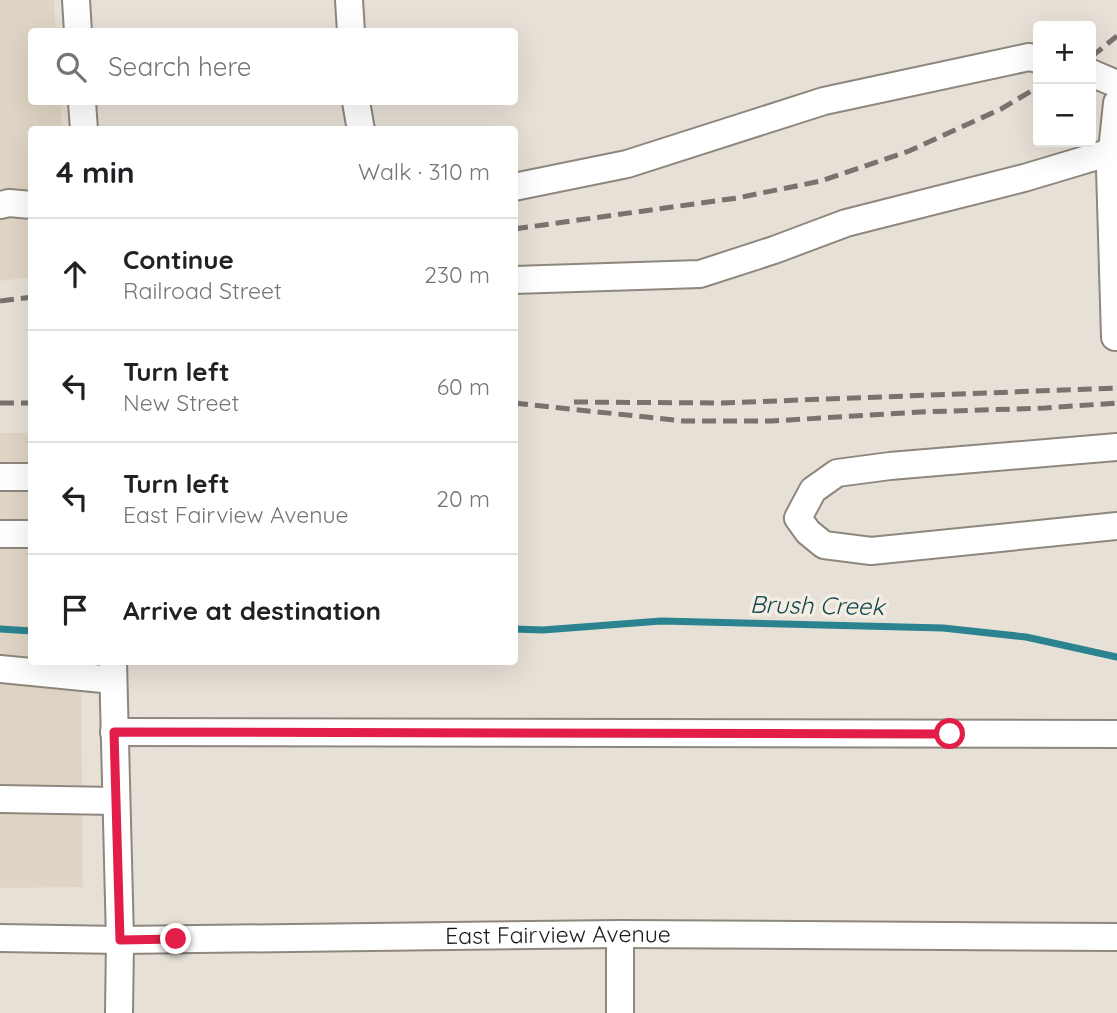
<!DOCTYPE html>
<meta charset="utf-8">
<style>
:root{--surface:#fff;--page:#f6f6f6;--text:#202124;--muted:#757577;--line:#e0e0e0}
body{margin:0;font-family:Quicksand,sans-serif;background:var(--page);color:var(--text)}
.controls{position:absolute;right:21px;top:21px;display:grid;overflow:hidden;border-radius:7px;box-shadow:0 7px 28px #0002}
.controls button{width:63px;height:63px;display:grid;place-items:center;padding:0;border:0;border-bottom:2px solid var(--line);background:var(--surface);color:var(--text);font:35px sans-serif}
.stop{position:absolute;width:21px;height:21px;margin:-16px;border:5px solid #e11d48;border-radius:50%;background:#fff}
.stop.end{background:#e11d48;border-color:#fff;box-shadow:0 2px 7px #0008}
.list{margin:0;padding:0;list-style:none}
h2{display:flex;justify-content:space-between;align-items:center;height:91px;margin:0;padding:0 28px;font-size:30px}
h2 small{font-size:23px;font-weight:400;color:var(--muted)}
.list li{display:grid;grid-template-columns:46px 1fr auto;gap:21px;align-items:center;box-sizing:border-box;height:112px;padding:0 28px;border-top:2px solid var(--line)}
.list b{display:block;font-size:26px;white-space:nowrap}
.list p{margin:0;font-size:23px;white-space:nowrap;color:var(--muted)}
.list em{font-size:23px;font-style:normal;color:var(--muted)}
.icon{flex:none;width:38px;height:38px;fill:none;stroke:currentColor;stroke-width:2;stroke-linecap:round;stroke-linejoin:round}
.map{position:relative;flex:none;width:1117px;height:1013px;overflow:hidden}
.search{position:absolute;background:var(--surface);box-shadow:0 7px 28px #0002;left:28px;top:28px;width:490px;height:77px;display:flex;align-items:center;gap:18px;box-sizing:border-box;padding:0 24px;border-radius:7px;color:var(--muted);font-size:26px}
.panel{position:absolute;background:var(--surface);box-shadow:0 7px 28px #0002;left:28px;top:126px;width:490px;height:539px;border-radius:7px}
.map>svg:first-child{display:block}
.built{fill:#e0d5c4}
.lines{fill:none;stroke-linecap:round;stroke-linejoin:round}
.stream{stroke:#2a838f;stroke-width:7}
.minor-casing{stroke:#8d877d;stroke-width:30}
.minor{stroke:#fff;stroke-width:26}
.rail{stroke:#78736d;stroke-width:5;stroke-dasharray:14 7;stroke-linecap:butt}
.route{stroke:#e11d48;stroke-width:9}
.labels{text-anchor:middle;stroke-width:7;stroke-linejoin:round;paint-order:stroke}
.street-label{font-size:23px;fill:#1b1915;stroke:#f4ede3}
.water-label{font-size:24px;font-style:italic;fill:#11464f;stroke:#f4ede3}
</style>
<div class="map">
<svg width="1117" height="1013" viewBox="0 0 1117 1013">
<rect width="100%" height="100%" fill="#e7e0d6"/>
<g class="built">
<path d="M0,0H54L56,31L32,32V102H61L62,129L32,130L31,277L0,281Z"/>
<path d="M0,433H31L32,662H81L83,887L0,888Z"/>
</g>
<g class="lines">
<g class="stream">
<path d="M0,629L32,631"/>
<path d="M514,629L543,630L661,621L943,628L1026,637L1117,657"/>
</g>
<defs>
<g id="minor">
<path d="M76,0L78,32"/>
<path d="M349,0L351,32"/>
<path d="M1091,73L1117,84"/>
<path d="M82,102L84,130"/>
<path d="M356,102L361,130"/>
<path d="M1117,103L1110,169L1115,337H1117"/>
<path d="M514,187L627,164L824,101L1029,57L1038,59"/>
<path d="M0,205L9,203L32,205"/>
<path d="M514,280L700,274L774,250L846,223L1024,178L1111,152"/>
<path d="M1117,447L890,466L837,473L813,490L798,518L808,532L824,545L871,551L1117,526"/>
<path d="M0,477H32"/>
<path d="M0,534H32"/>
<path d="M113,662L120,940L119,1013"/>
<path d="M0,669L113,680"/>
<path d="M114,732L1117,734"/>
<path d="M0,799L116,801"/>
<path id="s1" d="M0,938L120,940L620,934L1117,937"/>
<path d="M620,1013V934"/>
</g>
</defs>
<use href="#minor" class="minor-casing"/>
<use href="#minor" class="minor"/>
<g class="rail">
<path d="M1091,57L1117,36"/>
<path d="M514,229L737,198L821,181L909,151L1001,109L1038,87"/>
<path d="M0,301L32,297"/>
<path d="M574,402L722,403L1117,388"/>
<path d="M0,403H32"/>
<path d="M514,403L683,421H772L920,412L1045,408L1117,403"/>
</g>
</g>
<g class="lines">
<path class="route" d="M176,939L120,940L114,732L950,734"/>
</g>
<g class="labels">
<g class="street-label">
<text dy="8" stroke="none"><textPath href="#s1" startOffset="558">East Fairview Avenue</textPath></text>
</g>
<g class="water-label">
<text transform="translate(817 606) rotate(1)" y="8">Brush Creek</text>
</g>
</g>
</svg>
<div class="controls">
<button>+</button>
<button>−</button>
</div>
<div class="stop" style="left:950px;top:734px"></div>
<div class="stop end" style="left:176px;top:939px"></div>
<div class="search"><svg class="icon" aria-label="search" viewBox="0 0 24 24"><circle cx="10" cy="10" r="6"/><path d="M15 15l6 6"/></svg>Search here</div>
<section class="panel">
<h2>4 min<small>Walk · 310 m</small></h2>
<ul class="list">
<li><svg class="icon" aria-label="ahead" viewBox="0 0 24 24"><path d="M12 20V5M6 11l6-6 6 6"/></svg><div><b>Continue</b><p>Railroad Street</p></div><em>230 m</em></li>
<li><svg class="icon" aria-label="left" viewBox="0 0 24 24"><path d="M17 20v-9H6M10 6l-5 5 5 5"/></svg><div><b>Turn left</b><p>New Street</p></div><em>60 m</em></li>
<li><svg class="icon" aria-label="left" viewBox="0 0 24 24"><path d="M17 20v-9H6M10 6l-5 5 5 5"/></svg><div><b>Turn left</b><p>East Fairview Avenue</p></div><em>20 m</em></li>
<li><svg class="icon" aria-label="arrive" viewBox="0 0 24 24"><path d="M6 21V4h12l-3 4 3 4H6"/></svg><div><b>Arrive at destination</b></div></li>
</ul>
</section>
</div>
